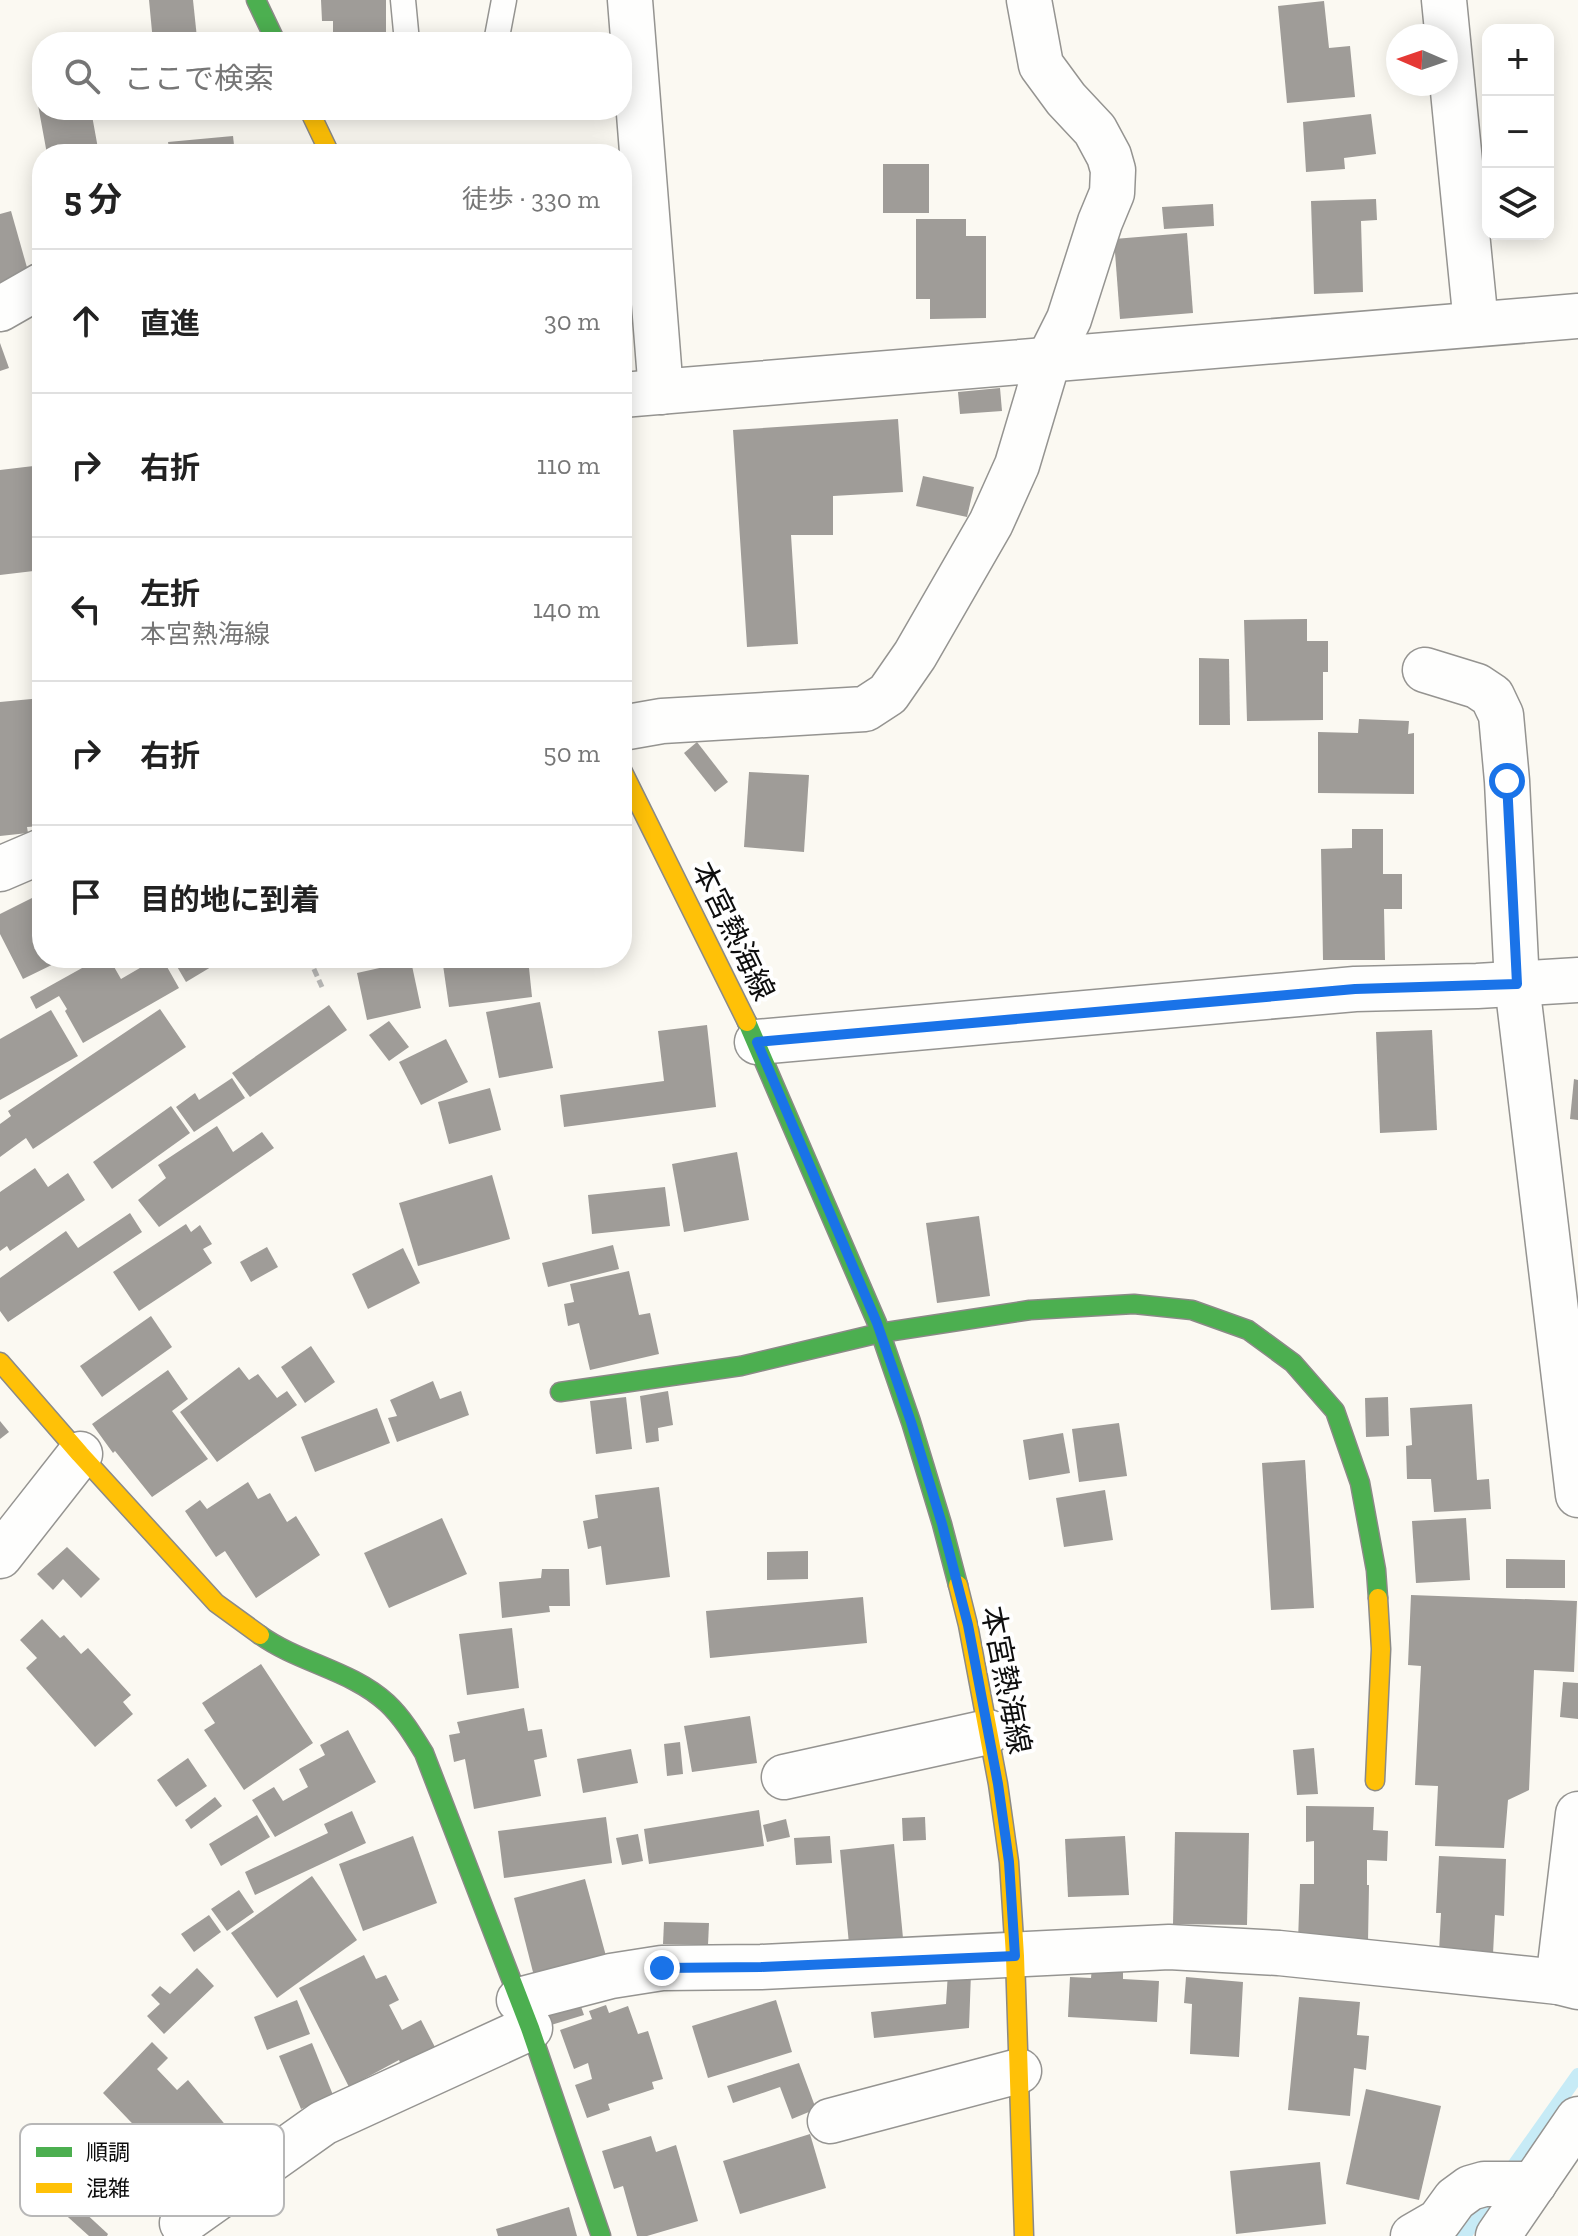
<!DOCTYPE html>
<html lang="ja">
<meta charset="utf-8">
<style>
:root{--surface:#fff;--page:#f6f6f6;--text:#222;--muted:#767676;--line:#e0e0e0}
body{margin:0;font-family:"Zilla Slab","Noto Sans JP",serif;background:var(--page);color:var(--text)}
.controls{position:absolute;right:24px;top:24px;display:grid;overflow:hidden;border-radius:16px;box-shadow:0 4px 20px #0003}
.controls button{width:72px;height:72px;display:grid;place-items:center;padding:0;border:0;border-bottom:2px solid var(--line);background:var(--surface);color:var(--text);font:40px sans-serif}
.compass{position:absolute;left:1386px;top:24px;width:72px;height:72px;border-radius:50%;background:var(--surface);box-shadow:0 4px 20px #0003;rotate:272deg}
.stop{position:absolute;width:24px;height:24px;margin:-18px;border:6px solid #1a73e8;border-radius:50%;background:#fff}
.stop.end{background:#1a73e8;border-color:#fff;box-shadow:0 2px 8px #0008}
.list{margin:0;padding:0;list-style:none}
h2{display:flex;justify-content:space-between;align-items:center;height:104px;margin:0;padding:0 32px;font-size:34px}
h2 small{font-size:26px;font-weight:400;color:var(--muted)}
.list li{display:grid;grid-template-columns:52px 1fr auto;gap:24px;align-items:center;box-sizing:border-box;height:144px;padding:0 32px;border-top:2px solid var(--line)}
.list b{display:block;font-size:30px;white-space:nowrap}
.list p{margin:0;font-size:26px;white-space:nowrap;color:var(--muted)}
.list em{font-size:26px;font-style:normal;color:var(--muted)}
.icon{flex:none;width:44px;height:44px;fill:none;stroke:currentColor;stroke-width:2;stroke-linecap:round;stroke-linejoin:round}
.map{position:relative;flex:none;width:1578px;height:2236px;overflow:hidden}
.search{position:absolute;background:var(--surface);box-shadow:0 4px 20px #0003;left:32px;top:32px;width:600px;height:88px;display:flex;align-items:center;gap:20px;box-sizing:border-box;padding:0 28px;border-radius:32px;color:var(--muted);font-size:30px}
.panel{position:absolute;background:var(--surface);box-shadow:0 4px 20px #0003;left:32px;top:144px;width:600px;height:824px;border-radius:32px}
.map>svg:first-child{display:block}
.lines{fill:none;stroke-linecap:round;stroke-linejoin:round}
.stream{stroke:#c7ebf6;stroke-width:14}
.building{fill:#9f9c98}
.lane-casing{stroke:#959491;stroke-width:27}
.street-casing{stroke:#959491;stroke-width:47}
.fast-casing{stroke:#8b8a87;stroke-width:21}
.slow-casing{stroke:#8b8a87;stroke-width:21}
.path{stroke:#b8b8b6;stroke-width:5;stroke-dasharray:8 4;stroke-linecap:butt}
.lane{stroke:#fefefd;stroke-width:24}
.street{stroke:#fefefd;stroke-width:44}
.fast{stroke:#4caf50;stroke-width:18}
.slow{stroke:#ffc107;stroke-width:18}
.route{stroke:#1a73e8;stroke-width:10}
.labels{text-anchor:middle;stroke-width:8;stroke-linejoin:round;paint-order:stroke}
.street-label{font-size:30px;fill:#0e0e0e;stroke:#fff}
.key{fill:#fff;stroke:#b7b7b7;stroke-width:2}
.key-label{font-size:22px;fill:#0e0e0e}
</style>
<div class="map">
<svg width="1578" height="2236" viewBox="0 0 1578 2236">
<rect width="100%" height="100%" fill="#fbf9f2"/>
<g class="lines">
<path class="stream" d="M1464,2236L1578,2075"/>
</g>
<g class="building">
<path d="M149,0H193L197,38L153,42Z"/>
<path d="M321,0H386V42H333V21H322Z"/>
<path d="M1324,1L1329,48L1350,46L1355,97L1287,103L1278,6Z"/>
<path d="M42,104V110H91L99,154H47L38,105Z"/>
<path d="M166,110H248V114L167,120Z"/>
<path d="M1371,114L1376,154L1344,158L1345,169L1306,172L1303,122Z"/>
<path d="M233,136L235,154H170L168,142Z"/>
<rect x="883" y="164" width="46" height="49"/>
<path d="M1376,199L1377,220L1361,221L1363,292L1314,294L1311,201Z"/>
<path d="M1213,204L1214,226L1164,229L1162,207Z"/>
<path d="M11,211L28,271L0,290V214Z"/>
<path d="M622,216H629L631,287H622Z"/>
<path d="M916,219H966V236H986V318L930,319V299H916Z"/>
<path d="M1187,233L1193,313L1120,319L1114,239Z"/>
<path d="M0,343L9,368L0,371Z"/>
<path d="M1000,388L1002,411L960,414L958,392Z"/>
<path d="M898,419L903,492L833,496V535H791L798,644L747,647L733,430Z"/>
<path d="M42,465V570L0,575V470Z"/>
<path d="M923,476L974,487L967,517L916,506Z"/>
<path d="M1307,619V641H1328V672H1323V720L1247,721L1244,620Z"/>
<path d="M1199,658L1229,659L1230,725H1199Z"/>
<path d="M42,698V779L38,780L42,826L27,827L28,833L0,836V702Z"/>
<path d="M1359,719L1409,721L1408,734L1414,733V794L1318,793V732L1358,733Z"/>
<path d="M697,742L728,782L715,792L684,753Z"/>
<path d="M749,772L809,775L804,852L744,847Z"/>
<path d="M1352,829H1383V874H1402V909H1384L1385,960H1323L1321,849L1352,848Z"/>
<path d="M42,893V958H66L23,979L0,934V914Z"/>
<path d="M100,958H109L121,979L157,958H162L179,988L83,1043L65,1011L67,1009L59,996L36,1009L30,997Z"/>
<path d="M172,958H213L216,964L186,982Z"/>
<path d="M442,958H528L532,997L449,1007Z"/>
<path d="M411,961L421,1008L367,1020L357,973Z"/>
<path d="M540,1002L553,1068L499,1078L486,1012Z"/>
<path d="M329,1005L347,1030L250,1097L232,1073Z"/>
<path d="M160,1009L186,1047L33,1149L26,1138L0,1157V1124L11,1116L8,1111Z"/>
<path d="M51,1010L78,1056L0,1100V1039Z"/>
<path d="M389,1021L409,1047L389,1061L369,1035Z"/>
<path d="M707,1025L716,1107L564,1127L560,1095L664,1081L658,1031Z"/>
<path d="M1432,1030L1437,1130L1380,1133L1376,1032Z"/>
<path d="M446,1039L468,1082L421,1105L399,1062Z"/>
<path d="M232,1078L245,1098L194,1132L176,1107L195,1093L199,1100Z"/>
<path d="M1574,1079L1578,1080V1120L1570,1119Z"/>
<path d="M490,1088L501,1130L449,1144L438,1102Z"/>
<path d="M171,1106L190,1133L112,1189L93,1162Z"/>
<path d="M217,1126L233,1152L262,1132L274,1148L159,1227L138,1200L166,1178L158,1165Z"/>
<path d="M737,1152L749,1220L684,1232L672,1164Z"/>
<path d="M35,1168L48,1187L68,1173L85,1200L10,1251L7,1246L0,1251V1192Z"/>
<path d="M492,1175L510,1239L418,1266L399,1203Z"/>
<path d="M665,1187L670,1226L592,1234L588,1195Z"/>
<path d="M130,1213L142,1232L8,1322L0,1311V1278L66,1231L78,1248Z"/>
<path d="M979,1216L990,1296L937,1303L926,1223Z"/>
<path d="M186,1224L191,1232L200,1225L212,1244L203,1249L212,1263L139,1311L113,1272Z"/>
<path d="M613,1245L619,1269L548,1287L542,1263Z"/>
<path d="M267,1247L278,1267L251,1282L240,1262Z"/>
<path d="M403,1248L420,1283L368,1309L352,1274Z"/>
<path d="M629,1271L639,1315L650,1313L659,1354L590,1370L579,1323L568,1326L564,1304L574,1302L570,1284Z"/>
<path d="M151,1316L172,1347L102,1397L80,1366Z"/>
<path d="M311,1346L335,1382L305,1403L281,1367Z"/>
<path d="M239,1367L249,1380L258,1374L277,1398L287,1391L297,1405L217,1462L180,1412Z"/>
<path d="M168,1370L188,1399L172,1411L208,1459L152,1497L115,1451L113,1453L92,1424Z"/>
<path d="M433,1381L440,1399L461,1391L469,1415L397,1442L388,1418L397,1416L390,1400Z"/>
<path d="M668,1391L673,1425L658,1428L659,1441L646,1443L640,1396Z"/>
<path d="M626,1397L632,1449L596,1454L590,1401Z"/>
<path d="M1388,1397L1389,1436L1366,1437L1365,1398Z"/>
<path d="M1472,1404L1477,1480L1489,1479L1491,1509L1434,1512L1431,1479H1407L1406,1446L1412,1445L1410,1408Z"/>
<path d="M377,1408L390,1443L315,1472L301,1437Z"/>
<path d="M0,1421L9,1432L0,1439Z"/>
<path d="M1119,1423L1127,1476L1079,1482L1072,1429Z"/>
<path d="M1063,1433L1070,1473L1029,1480L1023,1440Z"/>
<path d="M1305,1460L1314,1608L1271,1610L1262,1463Z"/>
<path d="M248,1482L258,1499L270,1493L287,1522L296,1516L320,1555L256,1598L225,1551L216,1557L185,1511L200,1500L207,1509Z"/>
<path d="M659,1487L670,1577L606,1585L601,1546L588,1549L583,1521L598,1518L595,1495Z"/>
<path d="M1105,1490L1113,1540L1064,1547L1056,1498Z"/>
<path d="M442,1518L467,1574L389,1608L364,1553Z"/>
<path d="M1466,1518L1470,1580L1416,1583L1412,1521Z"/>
<path d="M67,1547L100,1579L81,1598L63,1579L53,1590L37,1574Z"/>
<path d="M808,1551V1579L767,1580V1552Z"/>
<path d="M1506,1559L1565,1560V1588H1506Z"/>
<path d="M542,1569H569L570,1606H549L550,1612L502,1618L499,1582L541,1578Z"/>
<path d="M1411,1595L1577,1601L1574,1672L1534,1670L1529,1790L1508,1800L1504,1848L1435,1846L1438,1786L1415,1785L1421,1666L1408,1665Z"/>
<path d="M863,1597L867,1643L710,1658L706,1611Z"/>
<path d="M42,1619L60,1638L64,1635L81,1654L88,1648L131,1695L123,1702L133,1714L95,1747L26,1668L37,1658L20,1640Z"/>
<path d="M512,1628L519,1688L467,1695L459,1634Z"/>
<path d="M261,1664L313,1743L244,1790L204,1730L215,1723L202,1703Z"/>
<path d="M1563,1682L1578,1683V1719L1560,1717Z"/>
<path d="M524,1708L528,1731L542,1729L547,1757L534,1760L541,1796L474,1809L465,1759L454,1762L449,1735L460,1733L457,1722Z"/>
<path d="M750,1716L757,1763L692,1772L684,1726Z"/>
<path d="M348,1730L376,1782L275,1837L252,1800L274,1787L283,1801L308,1787L299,1769L325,1755L320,1745Z"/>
<path d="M680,1742L683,1774L667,1776L664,1744Z"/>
<path d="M1314,1748L1318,1794L1297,1795L1293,1750Z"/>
<path d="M631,1749L638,1783L583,1793L577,1759Z"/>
<path d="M188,1758L207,1786L176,1807L157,1780Z"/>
<path d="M215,1797L222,1806L191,1829L185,1820Z"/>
<path d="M1306,1806L1374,1807L1373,1830L1388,1831L1387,1861L1367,1860V1885H1369L1368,1942L1298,1941L1300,1884H1314V1841L1306,1842Z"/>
<path d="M759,1810L764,1846L649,1864L644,1829Z"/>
<path d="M352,1811L366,1843L255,1895L245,1872L328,1833L324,1824Z"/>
<path d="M257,1815L270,1837L221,1866L209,1844Z"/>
<path d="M606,1817L612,1863L504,1878L498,1831Z"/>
<path d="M925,1817L926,1840L903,1841L902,1818Z"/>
<path d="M786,1819L790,1837L767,1842L763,1825Z"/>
<path d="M1175,1832L1249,1833L1247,1925L1173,1924Z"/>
<path d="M638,1834L643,1861L622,1865L616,1838Z"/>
<path d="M413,1836L437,1903L363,1931L339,1864Z"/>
<path d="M830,1836L832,1863L796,1865L794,1838Z"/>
<path d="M1125,1836L1129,1895L1068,1897L1065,1839Z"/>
<path d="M894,1844L903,1938L849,1944L840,1850Z"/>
<path d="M1439,1856L1506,1859L1504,1916L1495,1915L1493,1954L1439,1952L1441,1913H1436Z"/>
<path d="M312,1876L357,1940L277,1998L231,1933Z"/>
<path d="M585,1879L606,1956L534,1976L514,1898Z"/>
<path d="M239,1890L254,1912L227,1931L211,1909Z"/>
<path d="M209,1915L221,1932L194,1952L181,1934Z"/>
<path d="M664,1922L709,1923L708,1945L663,1944Z"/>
<path d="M364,1955L376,1979L386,1975L399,2000L389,2005L402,2030L421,2020L437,2051L402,2067L399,2060L349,2087L299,1988Z"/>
<path d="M1092,1967L1123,1969V1979L1159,1981L1157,2022L1068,2017L1070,1977L1091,1978Z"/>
<path d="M197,1968L214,1986L164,2034L147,2016L160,2004L151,1995L160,1986L170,1994Z"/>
<path d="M948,1972L971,1973L969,2028L874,2038L871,2012L946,2004Z"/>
<path d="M1186,1977L1243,1982L1239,2057L1190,2054L1192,2004L1184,2003Z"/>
<path d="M577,1995L584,2015L551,2025L545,2005Z"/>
<path d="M1299,1997L1360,2002L1357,2035L1369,2036L1366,2070L1354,2068L1350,2116L1288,2110Z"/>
<path d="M297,2000L310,2034L267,2050L254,2017Z"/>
<path d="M776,2000L792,2052L708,2078L692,2026Z"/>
<path d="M606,2005L609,2013L628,2006L638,2034L648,2031L663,2079L652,2082L654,2089L608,2104L610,2110L587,2118L575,2085L592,2079L588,2063L574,2069L560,2030L592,2019L589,2011Z"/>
<path d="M152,2042L168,2058L157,2069L177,2090L188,2080L228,2128L178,2171L103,2093Z"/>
<path d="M312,2043L333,2095L301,2109L279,2056Z"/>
<path d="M799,2063L816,2109L792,2119L780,2087L733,2103L727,2086Z"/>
<path d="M1366,2089L1441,2106L1419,2200L1346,2184Z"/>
<path d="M810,2134L826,2188L740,2214L723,2161Z"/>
<path d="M651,2136L656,2152L676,2145L698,2221L647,2236H637L623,2186L614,2189L602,2151Z"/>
<path d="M1320,2162L1326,2224L1236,2234L1230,2171Z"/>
<path d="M69,2198L108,2234L107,2236H89L59,2209Z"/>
<path d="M569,2207L577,2236H498L496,2229Z"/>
</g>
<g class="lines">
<defs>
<g id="lane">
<path d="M403,0L407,42"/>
<path d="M496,42L504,0"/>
</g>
<g id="street">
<path d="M630,0L661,392"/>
<path d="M1444,0L1476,324"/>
<path d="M0,309L42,285"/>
<path d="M622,395L1578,316"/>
<path d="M1425,670L1477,686L1492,696L1501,715L1507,781L1517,984L1578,1495"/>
<path d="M622,728L662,721L865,709L888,694L915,655L991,523L1017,465L1048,361L1069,319L1100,222L1112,193L1113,170L1109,156L1095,130L1066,99L1041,65L1029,0"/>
<path d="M0,869L42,851"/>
<path d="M757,1042L1355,989L1477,986L1578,980"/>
<path d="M0,1556L80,1454"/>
<path d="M784,1777L988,1732"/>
<path d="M1558,1982L1578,1814"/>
<path d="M519,2000L611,1976L662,1968L761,1967L1169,1947L1279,1953L1558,1982L1578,1987"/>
<path d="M830,2121L1019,2071"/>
<path d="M182,2223L323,2123L530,2028"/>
<path d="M1413,2236L1439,2221L1455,2199L1470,2188L1484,2184H1534"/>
<path d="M1498,2236L1578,2119"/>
</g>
<g id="fast">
<path d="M256,0L276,42"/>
<path d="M747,1022L877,1323L911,1422L942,1524L958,1585"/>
<path d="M560,1392L741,1366L880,1333L1030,1310L1134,1304L1192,1310L1248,1330L1293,1363L1335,1411L1360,1483L1376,1570L1378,1598"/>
<path d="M260,1635C299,1663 351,1670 387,1703C402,1717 413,1735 424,1753L530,2028L601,2236"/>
</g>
<g id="slow">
<path d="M309,110L330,154"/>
<path d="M622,770L747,1022"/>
<path d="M0,1362L80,1454L216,1603L260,1635"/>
<path d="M958,1585L968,1625L998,1784L1009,1862L1015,1956L1024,2236"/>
<path d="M1375,1781L1381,1649L1378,1598"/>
</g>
</defs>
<use href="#lane" class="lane-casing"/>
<use href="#street" class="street-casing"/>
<use href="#fast" class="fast-casing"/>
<use href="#slow" class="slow-casing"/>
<path class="path" d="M309,958L322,987"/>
<use href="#lane" class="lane"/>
<use href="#street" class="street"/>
<use href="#fast" class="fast"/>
<use href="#slow" class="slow"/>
</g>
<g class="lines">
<path class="route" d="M662,1968L761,1967L1015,1956L1009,1862L998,1784L968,1625L942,1524L911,1422L877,1323L757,1042L1355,989L1517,984L1507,781"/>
</g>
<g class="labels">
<g class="street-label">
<text transform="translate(733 931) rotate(64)" y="10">本宮熱海線</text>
<text transform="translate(1006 1680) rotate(79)" y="10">本宮熱海線</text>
</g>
</g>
<rect x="20" y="2124" width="264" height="92" rx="12" class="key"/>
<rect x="36" y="2147" width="36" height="10" fill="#4caf50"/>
<rect x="36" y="2183" width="36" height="10" fill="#ffc107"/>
<g class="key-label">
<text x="86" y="2160">順調</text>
<text x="86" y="2196">混雑</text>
</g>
</svg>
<div class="controls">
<button>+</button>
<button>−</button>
<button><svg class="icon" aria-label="layers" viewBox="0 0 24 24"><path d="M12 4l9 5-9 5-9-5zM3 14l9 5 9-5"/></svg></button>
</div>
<svg class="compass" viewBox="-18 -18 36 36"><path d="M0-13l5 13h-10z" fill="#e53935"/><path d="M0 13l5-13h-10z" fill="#767676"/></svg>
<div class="stop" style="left:1507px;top:781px"></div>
<div class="stop end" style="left:662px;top:1968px"></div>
<div class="search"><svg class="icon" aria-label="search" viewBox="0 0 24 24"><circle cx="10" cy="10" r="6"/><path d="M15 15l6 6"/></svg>ここで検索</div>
<section class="panel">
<h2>5 分<small>徒歩 · 330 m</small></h2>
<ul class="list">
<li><svg class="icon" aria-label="ahead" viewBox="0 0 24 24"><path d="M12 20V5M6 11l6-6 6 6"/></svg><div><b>直進</b></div><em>30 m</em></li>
<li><svg class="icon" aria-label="right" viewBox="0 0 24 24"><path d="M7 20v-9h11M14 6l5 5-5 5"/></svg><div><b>右折</b></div><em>110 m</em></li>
<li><svg class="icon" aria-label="left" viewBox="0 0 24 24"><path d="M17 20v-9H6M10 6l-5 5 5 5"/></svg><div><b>左折</b><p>本宮熱海線</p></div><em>140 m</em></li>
<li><svg class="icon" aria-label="right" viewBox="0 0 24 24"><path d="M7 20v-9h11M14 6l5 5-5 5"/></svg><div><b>右折</b></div><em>50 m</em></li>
<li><svg class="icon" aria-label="arrive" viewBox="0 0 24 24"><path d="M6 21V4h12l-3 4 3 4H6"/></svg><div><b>目的地に到着</b></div></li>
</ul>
</section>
</div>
